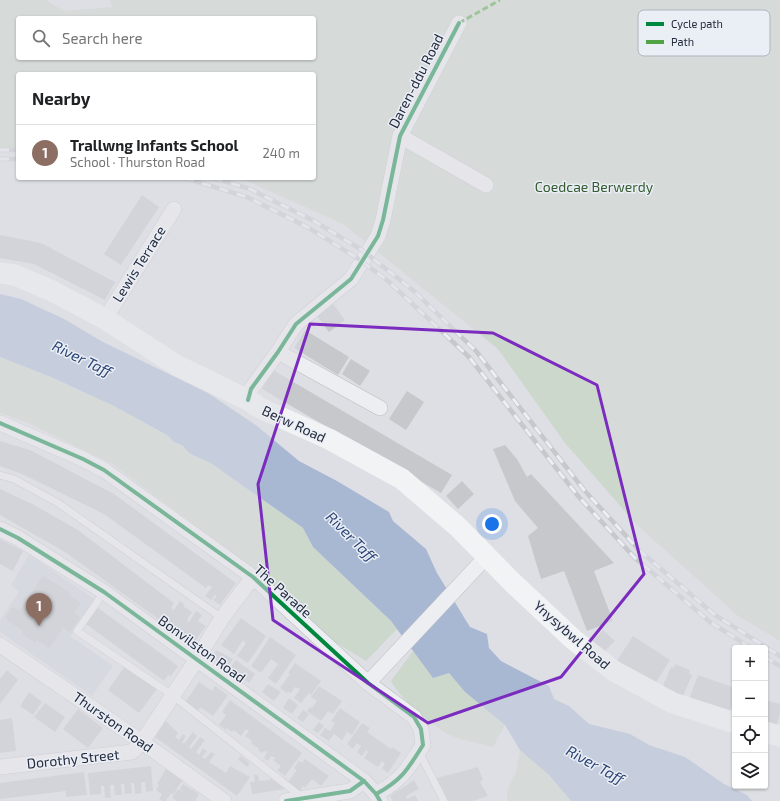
<!DOCTYPE html>
<meta charset="utf-8">
<style>
:root{--surface:#fff;--page:#f2f2f2;--text:#202124;--muted:#757577;--line:#e0e0e0;--accent:#656a78}
body{margin:0;font-family:"Exo 2",sans-serif;background:var(--page);color:var(--text)}
.controls{position:absolute;right:12px;bottom:12px;display:grid;overflow:hidden;border-radius:4px;box-shadow:0 1px 3px #0004}
.controls button{width:36px;height:36px;display:grid;place-items:center;padding:0;border:0;border-bottom:1px solid var(--line);background:var(--surface);color:var(--text);font:20px sans-serif}
.you{position:absolute;left:492px;top:524px;width:14px;height:14px;margin:-10px;border:3px solid #fff;border-radius:50%;background:#1a73e8;box-shadow:0 0 0 6px #1a73e833}
.badge{display:grid;place-items:center;width:26px;height:26px;border-radius:50%;background:var(--accent);color:#fff;font-size:13px;font-weight:700}
.pin{position:absolute;translate:-50% -33px;filter:drop-shadow(0 1px 2px #0008)}
.pin::after{content:'';position:absolute;top:21px;width:14px;height:12px;background:inherit;clip-path:polygon(0 0,100% 0,50% 100%)}
.list{margin:0;padding:0;list-style:none}
h2{display:flex;justify-content:space-between;align-items:center;height:52px;margin:0;padding:0 16px;font-size:17px}
h2 small{font-size:13px;font-weight:400;color:var(--muted)}
.list li{display:grid;grid-template-columns:26px 1fr auto;gap:12px;align-items:center;box-sizing:border-box;height:56px;padding:0 16px;border-top:1px solid var(--line)}
.list b{display:block;font-size:15px;white-space:nowrap}
.list p{margin:0;font-size:13px;white-space:nowrap;color:var(--muted)}
.list em{font-size:13px;font-style:normal;color:var(--muted)}
.icon{flex:none;width:22px;height:22px;fill:none;stroke:currentColor;stroke-width:2;stroke-linecap:round;stroke-linejoin:round}
.map{position:relative;flex:none;width:780px;height:801px;overflow:hidden}
.search{position:absolute;background:var(--surface);box-shadow:0 1px 3px #0004;left:16px;top:16px;width:300px;height:44px;display:flex;align-items:center;gap:10px;box-sizing:border-box;padding:0 14px;border-radius:4px;color:var(--muted);font-size:15px}
.panel{position:absolute;background:var(--surface);box-shadow:0 1px 3px #0004;left:16px;top:72px;width:300px;height:108px;border-radius:4px}
.map>svg:first-child{display:block}
.built{fill:#cfd2db}
.green{fill:#cdd8cd;fill-rule:evenodd}
.water{fill:#a9b8d2}
.building{fill:#c6c8cc}
.lines{fill:none;stroke-linecap:round;stroke-linejoin:round}
.service-casing{stroke:#bcbdc2;stroke-width:8}
.minor-casing{stroke:#bcbdc2;stroke-width:16}
.service{stroke:#edeef1;stroke-width:7}
.minor{stroke:#edeef1;stroke-width:15}
.secondary{stroke:#f2f3f5;stroke-width:21}
.rail-casing{stroke:#c6c8cc;stroke-width:4.5}
.rail{stroke:#eaeef5;stroke-width:3;stroke-dasharray:9;stroke-linecap:butt}
.quiet{stroke:#50a446;stroke-width:3;stroke-dasharray:6 3;stroke-linecap:butt}
.cycleway-casing{stroke:#eaeef5;stroke-width:6}
.cycleway{stroke:#00873e;stroke-width:4}
.marked{fill:none;stroke:#7b2cbf;stroke-width:3;stroke-linejoin:round}
.labels{text-anchor:middle;stroke-width:3;stroke-linejoin:round;paint-order:stroke}
.street-label{font-size:14px;fill:#242b3e;stroke:#eaeef5}
.park-label{font-size:14px;fill:#345b30;stroke:#eaeef5}
.water-label{font-size:15px;font-style:italic;fill:#2b4475;stroke:#eaeef5}
.key{fill:#eaeef5;stroke:#afb4be;stroke-width:1}
.key-label{font-size:11px;fill:#242b3e}
</style>
<div class="map">
<svg width="780" height="801" viewBox="0 0 780 801">
<rect width="100%" height="100%" fill="#dedfe4"/>
<path class="built" d="M29,555L96,600L70,636L113,666L92,696L0,632V620L19,592L11,585Z"/>
<g class="green">
<path d="M0,0H46L64,11L112,7L110,0H780V641L738,616L637,525L565,443L498,349L343,224L240,178H314V74H18V150L0,149ZM18,18H314V58H18Z"/>
<path d="M0,357L51,377L114,406L167,435L174,442L183,446L189,453L212,464L303,528L313,547L391,621L397,629L366,661L328,638L257,571L112,464L28,423L0,413Z"/>
<path d="M413,651L433,677L449,673L465,692L505,725L493,747C478,743 462,741 448,734C429,724 401,699 391,681Z"/>
<path d="M520,749L549,775L571,801H507V791L516,772Z"/>
</g>
<path class="water" d="M0,294L21,299L64,319L103,342L208,393L257,426L299,461L337,481L389,512L393,521L426,549L437,573L470,627L487,634L489,648L501,661L549,686L554,699L569,706L589,724L630,734L649,745L685,757L724,784L747,795L752,801H571L549,775L520,750L505,725L465,692L449,673L433,678L391,621L313,547L303,528L212,464L189,453L183,446L174,442L167,435L114,406L51,377L0,357Z"/>
<g class="building">
<path d="M142,195L159,207L121,265L104,254Z"/>
<path d="M0,235L41,243L115,282L105,300L34,264L0,258Z"/>
<path d="M333,304L345,320L329,332L317,316Z"/>
<path d="M305,330L349,357L338,375L294,348Z"/>
<path d="M351,359L370,371L360,386L342,374Z"/>
<path d="M273,370L452,475L441,493L262,389Z"/>
<path d="M407,391L424,402L406,430L389,419Z"/>
<path d="M0,441L30,450L114,494L236,583L220,605L213,600L217,596L215,595L211,600L205,596L212,587L208,585L206,588L104,514L22,474L0,466Z"/>
<path d="M505,445L517,459L527,477L531,474L614,563L594,571L613,621L587,631L564,571L541,579L528,536L538,528L515,501L493,449Z"/>
<path d="M462,481L474,494L458,509L446,496Z"/>
<path d="M0,489L34,505L78,530L174,603L171,608L174,610L180,601L185,605L183,606L192,612L187,620L189,622L196,611L202,615L198,621L206,626L193,644L65,552L0,515Z"/>
<path d="M0,539L23,551L13,571L0,564Z"/>
<path d="M43,576L69,592L68,594L81,603L74,613L80,617L70,632L63,628L49,648L37,640L35,643L22,634L24,632L5,618L13,607L19,611Z"/>
<path d="M98,608L178,666L171,676L168,675L164,681L86,624Z"/>
<path d="M241,618L266,636L248,663L237,656L246,643L243,640L234,654L221,645Z"/>
<path d="M603,630L615,641L601,655L590,644Z"/>
<path d="M633,636L670,660L654,686L616,662Z"/>
<path d="M270,637L296,655L276,684L268,678L278,664L271,659L261,673L251,666Z"/>
<path d="M216,650L233,659L227,668L212,657Z"/>
<path d="M236,660L255,674L249,683L229,669Z"/>
<path d="M295,663L321,681L311,695L309,693L301,703L294,698L300,689L297,688L295,687L291,693L288,692L287,693L280,688L290,674L288,673Z"/>
<path d="M675,664L690,670L689,674L692,675L683,696L662,688L671,667L674,668Z"/>
<path d="M125,666L157,689L139,713L108,690Z"/>
<path d="M7,670L18,680L0,704V679Z"/>
<path d="M698,675L735,688V697L729,714L689,699Z"/>
<path d="M199,682L212,691L215,686L228,695L213,716L200,707L197,713L184,704Z"/>
<path d="M268,684L281,692L274,701L262,692Z"/>
<path d="M319,686L342,701L333,714L328,711L321,721L307,711L310,707L312,708L317,701L311,697Z"/>
<path d="M29,692L42,702L33,715L20,706Z"/>
<path d="M289,698L298,705L292,714L283,708Z"/>
<path d="M230,700L302,753L285,776L277,770L281,766L273,760L275,758L271,756L268,761L264,758L267,752L264,751L262,753L258,750L259,749L251,743L252,741L245,736L249,731L246,729L241,736L234,730L232,732L227,728L226,730L219,725L226,715L222,712Z"/>
<path d="M765,700L780,704V713L776,728L765,725Z"/>
<path d="M45,703L65,717L55,732L34,717Z"/>
<path d="M340,708L360,722L352,735L347,732L342,740L334,734L329,741L320,735L325,728L330,731L335,723L331,721Z"/>
<path d="M78,709L103,728L88,748L63,729Z"/>
<path d="M303,710L309,714L303,722L297,718Z"/>
<path d="M12,718L16,751L0,753V720Z"/>
<path d="M166,721L178,733L175,737L179,740L183,734L186,736L182,742L184,744L193,732L197,736L189,747L191,749L200,737L205,740L196,752L199,755L203,748L207,751L202,757L205,759L211,752L215,754L209,762L223,771L226,773L230,766L250,777L237,796L155,737Z"/>
<path d="M319,722L324,726L318,733L313,730Z"/>
<path d="M362,723L370,728L367,732L391,749L392,747L401,753L388,773L382,768L385,764L382,761L378,767L364,758L368,752L366,750L362,756L357,752L361,746L357,743L353,749L347,744Z"/>
<path d="M241,756L250,763L247,767L238,759Z"/>
<path d="M305,759L329,776L321,786L312,779L305,788L303,786L299,792L287,783L297,770L294,768L299,761L302,763Z"/>
<path d="M151,766L153,791L146,792L145,782H141L142,793L135,794L134,783H131L132,793L125,794L124,784H121L122,795H115L114,785H110L111,798H105L104,786H101V794L90,795L88,773Z"/>
<path d="M478,767L483,780L480,782L488,796L473,801H446L442,793L437,778Z"/>
<path d="M166,769L183,779L173,795L171,793L166,801H162L159,799L162,794L156,790L159,785L157,784Z"/>
<path d="M84,772L87,795L66,797V791L0,799V783Z"/>
<path d="M254,775H258L259,781L270,780V778L285,789L252,794L250,782H255Z"/>
<path d="M414,780L419,789L406,796L407,799L415,795L418,801H393L390,796Z"/>
<path d="M183,784L199,794L195,801H177L172,798L178,789L186,794L180,789Z"/>
</g>
<g class="lines">
<defs>
<g id="service">
<path d="M0,475L14,479L58,503L222,618"/>
<path d="M104,592L77,631L172,695L303,798"/>
<path d="M419,752L444,801"/>
</g>
<g id="minor">
<path d="M400,136L486,185"/>
<path d="M105,319L174,209"/>
<path d="M278,352L380,408"/>
<path d="M248,400L251,389L278,352L296,324L351,279L378,236L383,220L400,136L459,23"/>
<path d="M0,423L83,459L104,470L253,577L368,683L414,717L421,729L423,745C408,769 402,780 376,794"/>
<path d="M0,529L18,538L104,592L364,781L376,794L380,801"/>
<path d="M0,645L142,742L224,801"/>
<path d="M368,683L487,556"/>
<path d="M0,767L132,752L142,742L197,659L222,618L253,577"/>
<path d="M286,801L350,791L364,781"/>
</g>
</defs>
<use href="#service" class="service-casing"/>
<use href="#minor" class="minor-casing"/>
<use href="#service" class="service"/>
<use href="#minor" class="minor"/>
<g class="secondary">
<path d="M0,273L15,275L52,291L105,319L176,365L248,400L260,408L329,439L402,479L458,527L513,583L574,640L614,671L673,703L735,723"/>
<path d="M765,732L780,736"/>
</g>
<defs>
<g id="rail">
<path d="M0,150H18"/>
<path d="M0,159H18"/>
<path d="M185,178L247,197L309,228L357,258L388,281L469,357L578,496L634,557L710,622L751,648"/>
<path d="M214,178L250,189L314,221L362,250L414,291L476,351L584,490L640,551L715,615L780,656"/>
<path d="M765,657L780,666"/>
</g>
</defs>
<use href="#rail" class="rail-casing"/>
<use href="#rail" class="rail"/>
<path class="quiet" d="M459,23L500,0"/>
<defs>
<g id="cycleway">
<path d="M248,400L251,389L278,352L296,324L351,279L378,236L383,220L400,136L459,23"/>
<path d="M0,423L83,459L104,470L253,577L368,683L414,717L421,729L423,745C408,769 402,780 376,794"/>
<path d="M0,529L18,538L104,592L364,781L376,794L380,801"/>
<path d="M286,801L350,791L364,781"/>
</g>
</defs>
<use href="#cycleway" class="cycleway-casing"/>
<use href="#cycleway" class="cycleway"/>
</g>
<path d="M0 0H780V801H0ZM310,324L493,333L597,385L644,574L561,677L428,723L273,620L258,484Z" fill="#dedfe4" fill-opacity=".55" fill-rule="evenodd"/>
<path class="marked" d="M310,324L493,333L597,385L644,574L561,677L428,723L273,620L258,484Z"/>
<g class="labels">
<g class="street-label">
<text transform="translate(416 81) rotate(-63)" y="5">Daren-ddu Road</text>
<text transform="translate(139 264) rotate(-58)" y="5">Lewis Terrace</text>
<text transform="translate(294 424) rotate(25)" y="5">Berw Road</text>
<text transform="translate(283 591) rotate(42)" y="5">The Parade</text>
<text transform="translate(572 635) rotate(41)" y="5">Ynysybwl Road</text>
<text transform="translate(202 649) rotate(36)" y="5">Bonvilston Road</text>
<text transform="translate(113 722) rotate(35)" y="5">Thurston Road</text>
<text transform="translate(73 759) rotate(-6)" y="5">Dorothy Street</text>
</g>
<g class="park-label">
<text x="594" y="192">Coedcae Berwerdy</text>
</g>
<g class="water-label">
<text transform="translate(82 359) rotate(26)" y="5">River Taff</text>
<text transform="translate(351 537) rotate(45)" y="5">River Taff</text>
<text transform="translate(595 765) rotate(29)" y="5">River Taff</text>
</g>
</g>
<rect x="638" y="10" width="132" height="46" rx="6" class="key"/>
<rect x="646" y="22" width="18" height="4" fill="#00873e"/>
<rect x="646" y="40" width="18" height="4" fill="#50a446"/>
<g class="key-label">
<text x="671" y="28">Cycle path</text>
<text x="671" y="46">Path</text>
</g>
</svg>
<div class="controls">
<button>+</button>
<button>−</button>
<button><svg class="icon" aria-label="locate" viewBox="0 0 24 24"><circle cx="12" cy="12" r="6"/><path d="M12 2v4M12 18v4M2 12h4M18 12h4"/></svg></button>
<button><svg class="icon" aria-label="layers" viewBox="0 0 24 24"><path d="M12 4l9 5-9 5-9-5zM3 14l9 5 9-5"/></svg></button>
</div>
<div class="you"></div>
<div class="pin badge" style="left:39px;top:626px;background:#8d6e63">1</div>
<div class="search"><svg class="icon" aria-label="search" viewBox="0 0 24 24"><circle cx="10" cy="10" r="6"/><path d="M15 15l6 6"/></svg>Search here</div>
<section class="panel">
<h2>Nearby<small></small></h2>
<ul class="list">
<li><span class="badge" style="background:#8d6e63">1</span><div><b>Trallwng Infants School</b><p>School · Thurston Road</p></div><em>240 m</em></li>
</ul>
</section>
</div>
